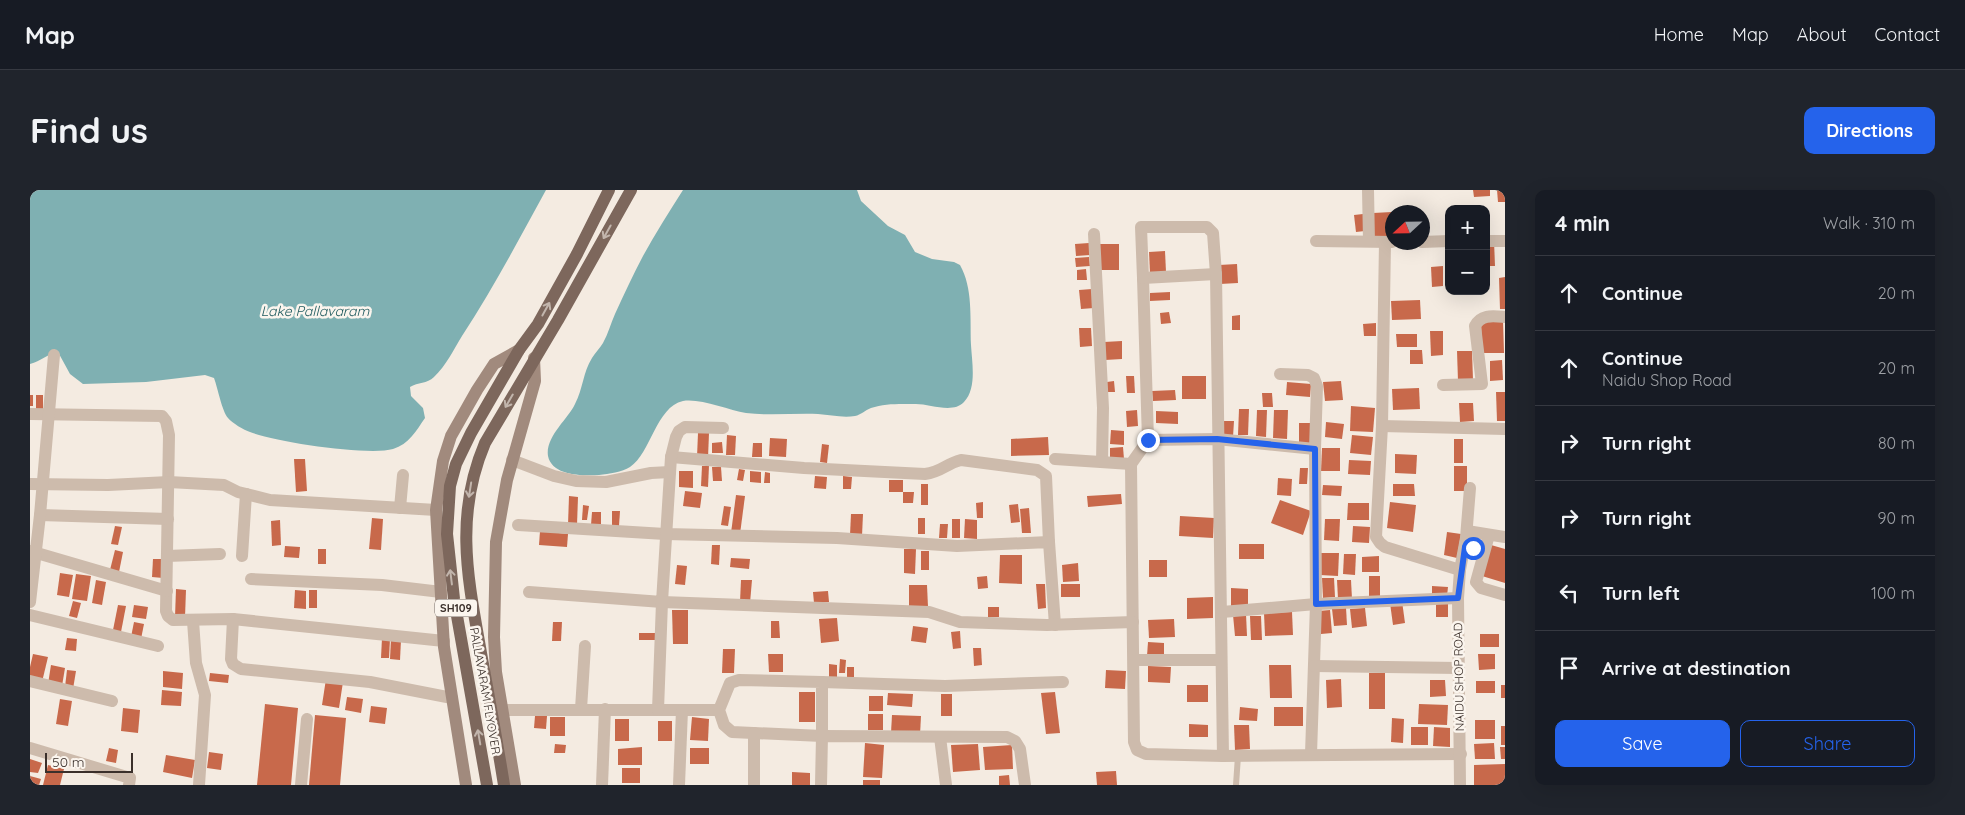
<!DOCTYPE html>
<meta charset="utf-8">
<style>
:root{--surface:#171b24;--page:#20242c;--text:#f1f3f6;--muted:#9ea1a6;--line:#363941;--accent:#2563eb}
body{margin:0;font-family:Quicksand,sans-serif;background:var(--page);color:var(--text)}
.controls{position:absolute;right:15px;top:15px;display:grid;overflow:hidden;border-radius:10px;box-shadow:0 5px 20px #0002}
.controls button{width:45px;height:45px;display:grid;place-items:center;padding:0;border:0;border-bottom:1px solid var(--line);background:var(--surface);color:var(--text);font:25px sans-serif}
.compass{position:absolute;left:1355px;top:15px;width:45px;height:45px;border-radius:50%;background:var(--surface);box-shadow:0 5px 20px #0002;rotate:248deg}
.scale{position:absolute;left:15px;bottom:12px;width:88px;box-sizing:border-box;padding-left:5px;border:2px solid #3b302b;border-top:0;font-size:14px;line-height:18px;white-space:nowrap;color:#3b302b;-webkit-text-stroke:4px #fbf5ee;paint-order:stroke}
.stop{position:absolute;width:15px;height:15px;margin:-11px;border:4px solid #2563eb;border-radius:50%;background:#fff}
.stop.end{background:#2563eb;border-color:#fff;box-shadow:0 1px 5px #0008}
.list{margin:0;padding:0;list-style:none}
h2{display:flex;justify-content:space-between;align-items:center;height:65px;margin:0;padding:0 20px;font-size:21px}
h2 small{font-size:16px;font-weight:400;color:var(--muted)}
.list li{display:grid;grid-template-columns:32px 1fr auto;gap:15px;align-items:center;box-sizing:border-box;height:75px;padding:0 20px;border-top:1px solid var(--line)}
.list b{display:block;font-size:19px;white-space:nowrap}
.list p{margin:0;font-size:16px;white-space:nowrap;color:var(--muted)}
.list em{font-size:16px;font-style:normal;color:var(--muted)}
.actions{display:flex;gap:10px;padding:15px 20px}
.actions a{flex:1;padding:11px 0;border:1px solid var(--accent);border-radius:10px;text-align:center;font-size:18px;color:var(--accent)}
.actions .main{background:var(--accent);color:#fff}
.icon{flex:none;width:28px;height:28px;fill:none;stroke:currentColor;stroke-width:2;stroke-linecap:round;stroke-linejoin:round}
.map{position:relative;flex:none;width:1475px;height:595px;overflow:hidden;border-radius:10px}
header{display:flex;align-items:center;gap:30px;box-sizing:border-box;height:70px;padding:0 25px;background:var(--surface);border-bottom:1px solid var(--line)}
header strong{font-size:24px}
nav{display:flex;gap:28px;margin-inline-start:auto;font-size:18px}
.intro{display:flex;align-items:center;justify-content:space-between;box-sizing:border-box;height:120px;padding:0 30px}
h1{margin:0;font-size:35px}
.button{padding:12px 22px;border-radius:10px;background:var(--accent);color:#fff;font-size:18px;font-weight:700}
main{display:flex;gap:30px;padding:0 30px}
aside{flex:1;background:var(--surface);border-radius:10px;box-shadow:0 5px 20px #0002}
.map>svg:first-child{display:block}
.water{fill:#7fb0b2}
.building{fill:#c8694b}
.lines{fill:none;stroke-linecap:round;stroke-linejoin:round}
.lane{stroke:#cdbbac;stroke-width:6}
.street{stroke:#cdbbac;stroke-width:12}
.secondary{stroke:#a18a7d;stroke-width:12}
.primary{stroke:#7d675c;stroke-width:12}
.oneway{stroke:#c2b5ac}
.route{stroke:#2563eb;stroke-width:6}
.labels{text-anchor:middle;stroke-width:5;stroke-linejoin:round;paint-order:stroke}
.shield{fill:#fbf5ee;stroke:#756b66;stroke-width:1}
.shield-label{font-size:11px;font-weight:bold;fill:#3b302b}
.street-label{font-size:12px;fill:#3b302b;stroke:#fbf5ee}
.water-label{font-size:14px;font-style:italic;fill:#1f5a5e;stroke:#fbf5ee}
</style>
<header>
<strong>Map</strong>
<nav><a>Home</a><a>Map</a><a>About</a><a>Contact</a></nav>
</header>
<div class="intro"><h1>Find us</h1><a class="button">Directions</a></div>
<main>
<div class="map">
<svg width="1475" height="595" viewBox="0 0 1475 595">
<rect width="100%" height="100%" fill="#f4ebe1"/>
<g class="water">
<path d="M0,0H516C489,49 463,99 432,146C424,159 416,176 404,187C397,194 388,192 380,197L381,206L393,218L395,228C386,241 379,254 363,259C339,266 245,252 220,242C214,240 202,233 198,228C192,221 188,199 184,188L175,185L116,192L53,194L40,184L28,162C17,164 11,171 0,174Z"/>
<path d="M653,0H827L831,11L858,36L875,45L885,62L902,69L924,72L930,75C943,98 940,128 941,155C942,173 947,198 934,212C923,224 900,214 886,214C871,214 855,213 841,218C835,220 831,225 825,226C813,228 800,225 788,224C764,223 740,226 716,223C698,220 670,208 653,211C626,217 621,263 600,277C592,282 579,284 569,285C553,286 522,286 518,266C515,247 538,229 545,214C553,199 553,182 562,168C565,163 570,158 573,153C578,144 581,133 585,124C594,104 603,85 613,66C625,44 639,22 653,0Z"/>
</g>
<g class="building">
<path d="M1443,0H1460V6L1444,7Z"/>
<path d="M1467,0H1475V12H1468Z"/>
<path d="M1362,22V47L1344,48L1343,23Z"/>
<path d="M1333,24L1335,41L1326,42L1324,25Z"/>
<path d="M1456,51H1464L1465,76H1456Z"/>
<path d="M1059,53L1060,65L1046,66L1045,54Z"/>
<rect x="1069" y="54" width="20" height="26"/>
<path d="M1135,61L1136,82L1120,83L1119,62Z"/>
<path d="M1059,67L1060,76L1046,77L1045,68Z"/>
<path d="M1207,74L1208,93L1190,94L1189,75Z"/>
<path d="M1413,76V96L1402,97L1401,77Z"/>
<path d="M1056,79L1057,90H1047V80Z"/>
<path d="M1475,87V119H1470L1469,88Z"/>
<path d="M1062,99L1064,118L1051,119L1049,100Z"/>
<path d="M1140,102V110L1120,111V103Z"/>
<path d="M1390,110L1391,129L1362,130L1361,111Z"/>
<path d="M1139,122L1141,133L1131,134L1130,123Z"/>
<path d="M1210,125V140H1202V126Z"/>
<path d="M1473,131L1474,163H1452L1451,132Z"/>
<path d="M1346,133V146H1334L1333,134Z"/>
<path d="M1049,138H1061L1062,156L1050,157Z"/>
<path d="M1400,141H1413V165L1401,166Z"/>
<path d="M1366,144H1387V157H1367Z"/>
<path d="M1092,151V169L1075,170L1074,152Z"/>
<path d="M1380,160H1392L1393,174H1380Z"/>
<path d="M1427,161H1442L1443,190L1428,191Z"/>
<path d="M1472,170L1473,190L1460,191V171Z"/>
<path d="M1096,186H1104L1105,203H1097Z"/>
<rect x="1152" y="186" width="24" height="23"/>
<path d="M1084,191L1085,202H1077V192Z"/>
<path d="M1311,191L1313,210L1295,211L1293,192Z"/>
<path d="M1257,192L1281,194L1280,207L1256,205Z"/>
<path d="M1389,198L1390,219L1363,220L1362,199Z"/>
<path d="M1145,200L1146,210L1123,211L1122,201Z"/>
<path d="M1466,202H1475V231H1467Z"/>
<path d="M1232,203H1242L1243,217H1233Z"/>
<rect x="0" y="205" width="3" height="11"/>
<rect x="6" y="205" width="7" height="14"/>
<path d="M1429,213H1443L1444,231L1430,232Z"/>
<path d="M1321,216L1345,218L1343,242L1320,241Z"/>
<path d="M1209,219H1219L1218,245H1208Z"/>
<path d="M1107,220L1108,236L1097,237L1096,221Z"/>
<path d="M1227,220H1237L1236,247L1226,246Z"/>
<path d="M1244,220H1258L1257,249L1243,248Z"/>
<path d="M1126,221L1148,222V234L1126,233Z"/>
<path d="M1192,231H1204L1203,247L1192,246Z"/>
<path d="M1296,232L1314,234L1312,249L1295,247Z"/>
<rect x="1269" y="233" width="11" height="22"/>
<path d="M1081,240L1094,241V255L1080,254Z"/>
<path d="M668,243H679L678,268L667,267Z"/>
<path d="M697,245L706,246L705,265H696Z"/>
<path d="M1322,245L1343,247L1341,265L1320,263Z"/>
<path d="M1018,247L1019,265L981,266V249Z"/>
<path d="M740,248L757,249L756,267L739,266Z"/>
<rect x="1424" y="249" width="9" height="24"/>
<path d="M692,252L693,263H682V253Z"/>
<path d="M723,253H732V267H722Z"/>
<path d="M792,254L799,255L797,273L790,272Z"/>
<path d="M1093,257L1094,269L1080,270V258Z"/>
<path d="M1292,258H1310V281H1291Z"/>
<path d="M1365,264L1387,265L1386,284L1365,283Z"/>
<path d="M264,269H275L277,301L266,302Z"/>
<path d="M1319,270L1341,271L1340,285L1318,284Z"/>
<path d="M672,276H679L678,297L671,296Z"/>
<rect x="1424" y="276" width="13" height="25"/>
<path d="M682,277H691L692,291H683Z"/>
<path d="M1270,278H1278L1277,294H1269Z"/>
<path d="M709,279L715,280L713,291L707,290Z"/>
<path d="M649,281H663V298L649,297Z"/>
<path d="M720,281L731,282V293L720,292Z"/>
<path d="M735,282L740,283V293H734Z"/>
<path d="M785,286L797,287L796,299L784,298Z"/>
<path d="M813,286L822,287L821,299H813Z"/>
<path d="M1248,288L1262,289L1261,306L1247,305Z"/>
<rect x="859" y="290" width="14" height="12"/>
<rect x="891" y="294" width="7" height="21"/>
<path d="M1363,294H1384L1385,306H1363Z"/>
<path d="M1293,295L1312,296L1311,306L1292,305Z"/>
<path d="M655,301L672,303L670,318L653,316Z"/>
<path d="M873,302H884L883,313H873Z"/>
<path d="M1091,304L1092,314L1058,317L1057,306Z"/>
<path d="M706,305L715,306L710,344L701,343Z"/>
<path d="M539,306L548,307L547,335H538Z"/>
<path d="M1250,310L1281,321L1273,345L1241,333Z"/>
<path d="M953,312V328H947L946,313Z"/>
<path d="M1360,312L1386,315L1383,342L1357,338Z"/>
<path d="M1318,313H1339V330H1317Z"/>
<path d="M988,314L990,332L981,333L979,315Z"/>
<path d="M553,315L559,316L557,330H552Z"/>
<path d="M694,316L701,317L698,336L691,335Z"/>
<path d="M999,318L1001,343H992L990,319Z"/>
<path d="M582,321H590L589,336H582Z"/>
<path d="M562,322H571V335H561Z"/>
<path d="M821,324H833L832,346L820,345Z"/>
<path d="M1150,326L1184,328L1183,348L1149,346Z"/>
<path d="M342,328L353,329L351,360L339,359Z"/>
<rect x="888" y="328" width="7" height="16"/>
<rect x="922" y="329" width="8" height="19"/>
<path d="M935,329L947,330V349L934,348Z"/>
<path d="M1295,329H1310L1309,351L1294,350Z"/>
<path d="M250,330L251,355L242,356L241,331Z"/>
<path d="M910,334H918L917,348H909Z"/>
<path d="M85,336L92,337L88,355L81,354Z"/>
<path d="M1323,336L1340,337L1339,353L1322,352Z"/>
<path d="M510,341L538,344L537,357L509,355Z"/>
<path d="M1417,342L1431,344L1427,368L1414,365Z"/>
<rect x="1209" y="354" width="25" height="15"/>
<path d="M682,355H690L689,375L681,374Z"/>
<path d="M1461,355L1475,359V393L1452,386Z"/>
<path d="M255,356L270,357L269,368L254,367Z"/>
<rect x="288" y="359" width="8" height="15"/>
<path d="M874,359H886L885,384L874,383Z"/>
<path d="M85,360L93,362L89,382L80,380Z"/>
<rect x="891" y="361" width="8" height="19"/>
<path d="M1291,363H1309L1308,386L1290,385Z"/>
<path d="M1314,364H1326L1325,385L1313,384Z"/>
<path d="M970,365H992V394L969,393Z"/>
<path d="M1349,366V382H1332V367Z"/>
<path d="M701,368L720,369L719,379L700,377Z"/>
<path d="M123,369H134L133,388L122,387Z"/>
<rect x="1119" y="370" width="18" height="17"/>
<path d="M1048,373L1049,391L1033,392L1032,375Z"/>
<path d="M647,375L657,376L655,395L645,394Z"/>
<path d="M30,383L43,385L39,407L27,405Z"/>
<path d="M46,384L61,386L57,411L42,409Z"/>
<path d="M957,386L958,398L948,399L947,387Z"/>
<rect x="1339" y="386" width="11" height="20"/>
<path d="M1292,388H1304L1305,407L1293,408Z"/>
<path d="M66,390L76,392L72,415L62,413Z"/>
<path d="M711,390H722L720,413L710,412Z"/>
<path d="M1307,390H1321L1322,409H1308Z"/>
<path d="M1006,394H1015L1016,418L1008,419Z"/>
<rect x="1031" y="394" width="19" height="13"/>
<path d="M879,395H897L898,417L879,418Z"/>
<path d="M1402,396L1418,397L1417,406L1402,405Z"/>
<path d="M1201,398L1218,399V418H1201Z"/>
<path d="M146,399L156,400L155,427H145Z"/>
<path d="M265,400L276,401V419L264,418Z"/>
<rect x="279" y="400" width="8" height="18"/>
<path d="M798,401L799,412L784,413L783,402Z"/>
<path d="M1183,407V428L1157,429V408Z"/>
<path d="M43,411L51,413L47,428L39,426Z"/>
<path d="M1372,411L1375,433L1363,435L1360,413Z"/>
<path d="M1406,411L1418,412V427H1406Z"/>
<path d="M88,415L96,416L91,442L83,440Z"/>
<path d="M104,415L118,417L116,429L102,427Z"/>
<rect x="958" y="417" width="11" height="10"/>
<path d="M1316,418L1317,435L1304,436L1302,419Z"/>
<path d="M1335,418L1337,436L1322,438L1320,419Z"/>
<path d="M642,420H658V454H643Z"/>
<path d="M1300,420L1302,443L1291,444L1289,421Z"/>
<path d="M1262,422L1263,445L1235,446L1234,423Z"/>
<path d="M1216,424L1217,446H1205L1203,425Z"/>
<path d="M1220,426H1231L1232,450H1221Z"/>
<path d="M807,428L809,451L791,453L789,429Z"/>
<path d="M1144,429L1145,447L1119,448L1118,430Z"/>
<path d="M741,431H749L750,448H741Z"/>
<path d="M104,432L114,434L111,449L101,447Z"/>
<path d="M523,432H532L531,451H522Z"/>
<path d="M883,436L898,438L896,453L881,451Z"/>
<path d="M930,441L931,458L923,459L921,442Z"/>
<rect x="609" y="443" width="20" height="7"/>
<rect x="1450" y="444" width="19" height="13"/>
<path d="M37,448L47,449L46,461L35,460Z"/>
<path d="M352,448L360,449L359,468H351Z"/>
<path d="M361,449L371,450L370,470L360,469Z"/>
<path d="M1118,452L1134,453V467L1117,466Z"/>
<path d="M943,458H951L952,475L944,476Z"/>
<path d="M693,459H705L704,483H692Z"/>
<path d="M3,464L18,467L12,492L0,489V477Z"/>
<path d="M738,464H753V482H739Z"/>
<path d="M1448,464H1465V479L1449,480Z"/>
<path d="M810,469L816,470L815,483H809Z"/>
<path d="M799,474L807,475V487H799Z"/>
<path d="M21,475L35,478L32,496L18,494Z"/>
<path d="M1239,475H1261L1262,508H1240Z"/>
<path d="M1118,476L1141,477L1140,493L1118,492Z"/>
<rect x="817" y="477" width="7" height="10"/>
<path d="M37,480L46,481L43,499L35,497Z"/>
<path d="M1076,480L1096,481L1095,499L1075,498Z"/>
<path d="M133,481L153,483L152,499L133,497Z"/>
<path d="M180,483L199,485L198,493L179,491Z"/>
<rect x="1339" y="483" width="16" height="36"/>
<path d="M296,489L313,492L309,518L292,515Z"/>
<path d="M1311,489L1312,517L1297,518L1296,490Z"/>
<path d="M1400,490H1415L1416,506L1400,507Z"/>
<rect x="1446" y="491" width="19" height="12"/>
<rect x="1157" y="495" width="21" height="17"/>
<rect x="1471" y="495" width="4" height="13"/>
<path d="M132,500L152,502L151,516L131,515Z"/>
<rect x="769" y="502" width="16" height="30"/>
<path d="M1025,502L1030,543L1016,544L1011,503Z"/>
<path d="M858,503L883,504L882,517L857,515Z"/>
<rect x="911" y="504" width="11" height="22"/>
<rect x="839" y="506" width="14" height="15"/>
<path d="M317,507L333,509L331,523L315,520Z"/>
<path d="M30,509L42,511L38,536L26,534Z"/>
<path d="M235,514L268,518L261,595H227Z"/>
<path d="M1389,514L1418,515L1417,535L1388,534Z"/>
<path d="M341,516L357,518L355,534L339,532Z"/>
<path d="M1210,517L1228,519L1227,531L1209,530Z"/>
<rect x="1244" y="517" width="29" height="19"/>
<path d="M93,518L110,520L108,543L91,541Z"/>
<rect x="838" y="524" width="15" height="16"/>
<path d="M285,525L316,528L310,595H279Z"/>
<path d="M862,525L891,526L890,545L861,543Z"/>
<path d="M505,526H517L516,539L504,538Z"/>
<rect x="520" y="527" width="15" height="19"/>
<path d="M662,527L679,529L678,551L660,550Z"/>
<path d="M1362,528L1374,529L1373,553L1361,552Z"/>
<rect x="585" y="529" width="14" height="22"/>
<rect x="1445" y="530" width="20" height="19"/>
<rect x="628" y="531" width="14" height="20"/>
<path d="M1159,534L1178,535V547H1159Z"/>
<path d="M1204,535H1219L1220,559L1205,560Z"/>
<rect x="1471" y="536" width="4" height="19"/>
<rect x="1381" y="537" width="17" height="18"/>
<path d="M1404,537L1420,538V557L1403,556Z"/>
<path d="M835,553L854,555L852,588L833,587Z"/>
<path d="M1464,553L1465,569H1445L1444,554Z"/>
<path d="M525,554L536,555L535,563H524Z"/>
<path d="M948,554L950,580L923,582L921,555Z"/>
<path d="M982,555L983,579L955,580L953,557Z"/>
<path d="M612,557V575H588V559Z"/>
<path d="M1470,557H1475V569H1471Z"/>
<path d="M79,558L88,560L86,573L76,571Z"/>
<rect x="660" y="558" width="19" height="16"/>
<path d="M179,562L193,564L191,580L177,578Z"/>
<path d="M136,565L165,570L162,588L133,582Z"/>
<path d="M0,569L12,573L8,583L0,582Z"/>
<path d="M1475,574V595H1444V575Z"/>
<path d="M18,575L34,579L30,595H13Z"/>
<rect x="592" y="578" width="18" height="15"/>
<path d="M1086,581L1087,595H1067L1066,582Z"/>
<path d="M762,582L780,583V595H762Z"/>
<path d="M979,585L980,595H969V586Z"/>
<path d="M0,586L11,589L9,595H0Z"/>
<rect x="833" y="590" width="17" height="5"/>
</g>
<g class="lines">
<path class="lane" d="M1206,595L1208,566"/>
<g class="street">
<path d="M1338,0L1339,51"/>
<path d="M1064,44L1073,218L1072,272"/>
<path d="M1286,51L1362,52"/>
<path d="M1456,51H1475"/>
<path d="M1355,52L1352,236L1346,347L1350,353L1355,357L1430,380"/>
<path d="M1392,52L1419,51"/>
<path d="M1186,84L1113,88L1118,250L1187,249L1285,259L1286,414L1281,564"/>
<path d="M1113,88L1111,37H1177L1183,43L1186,84L1193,566"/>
<path d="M1250,184L1278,185L1284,188L1287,196L1285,259"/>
<path d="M1413,195L1452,194L1445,136C1451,124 1463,126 1475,127"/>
<path d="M0,224L132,226L136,231L139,245L136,421L138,426L143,430L203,429L414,451"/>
<path d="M1352,236L1475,239"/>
<path d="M1118,250L1101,274L1104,552L1107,560L1116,564L1193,566L1431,564"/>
<path d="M641,267L774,278L895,284C912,282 915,274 931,270L1007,280L1016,286L1019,352"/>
<path d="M1025,269L1101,274"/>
<path d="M482,270L524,286L546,291L576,292L621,283L640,282"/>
<path d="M0,294L78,295L139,292L194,295L208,302L240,310L406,320"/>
<path d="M370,318L373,285"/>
<path d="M10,325L138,329"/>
<path d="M488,335L635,344L807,348L927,356L1019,352L1025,435"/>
<path d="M1437,341L1475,347"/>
<path d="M1459,345L1446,392L1451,398L1475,405"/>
<path d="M0,361L137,401"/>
<path d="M137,366L190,364"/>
<path d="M212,366L216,304"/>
<path d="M221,389L352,395L411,402"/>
<path d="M499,402L632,412L641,267L646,247L649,241L655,237L693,238"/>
<path d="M0,412L10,325L24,165"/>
<path d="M1192,422L1286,414L1428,408"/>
<path d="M0,425L128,456"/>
<path d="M203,429L201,469L203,474L211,479L340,492L422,508"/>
<path d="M163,431L166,473L175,505L169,595"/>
<path d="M1104,470H1190"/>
<path d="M1284,476L1428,478"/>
<path d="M0,491L82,511"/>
<path d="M792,492L915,496L1033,492"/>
<path d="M551,519L555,456"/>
<path d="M472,520H689L694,535L702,542L792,546V492L709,490L700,493L689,520"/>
<path d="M628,520L632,412L899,422L930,432L1017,435L1103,432"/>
<path d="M910,547L916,595"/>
<path d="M0,558L100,588L99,595"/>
<path d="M271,595L277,529"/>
<path d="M572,595L575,519"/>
<path d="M649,595L652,520"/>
<path d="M724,595V543"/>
<path d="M791,595L792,546L977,547L985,551L990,559L995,595"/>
<path d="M1430,595L1428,408L1430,380L1436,348L1440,298"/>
</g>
<g class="secondary">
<path d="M436,595L414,457L406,320L413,271L421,246L447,200L464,174L489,160"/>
<path d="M485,595L466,482L464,447L466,352L477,290L505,191L504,168"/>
</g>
<g class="primary">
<path d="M457,595L424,409L417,344L420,296L426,274L441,243L489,160L508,134L547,64L579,0"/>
<path d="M474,595C467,551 459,507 451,463C438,389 424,326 455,253L528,130L601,0"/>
</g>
</g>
<defs><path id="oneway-shaft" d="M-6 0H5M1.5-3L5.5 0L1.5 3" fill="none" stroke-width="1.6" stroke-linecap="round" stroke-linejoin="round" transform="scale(1.25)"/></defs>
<g class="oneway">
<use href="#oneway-shaft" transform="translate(577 42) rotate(119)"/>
<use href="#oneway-shaft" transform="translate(516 119) rotate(-61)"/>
<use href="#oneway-shaft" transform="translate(479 211) rotate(120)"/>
<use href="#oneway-shaft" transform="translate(440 300) rotate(99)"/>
<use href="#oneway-shaft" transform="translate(421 387) rotate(-97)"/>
<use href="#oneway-shaft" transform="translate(449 547) rotate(-100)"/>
</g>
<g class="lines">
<path class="route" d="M1118,250L1187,249L1285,259L1286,414L1428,408L1435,357L1443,358"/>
</g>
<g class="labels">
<rect class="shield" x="405" y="409.5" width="42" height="17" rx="4"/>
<g class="shield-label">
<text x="426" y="422">SH109</text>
</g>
<g class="street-label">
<text transform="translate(1429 487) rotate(-91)" y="4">NAIDU SHOP ROAD</text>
<text transform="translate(455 501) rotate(80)" y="4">PALLAVARAM FLYOVER</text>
</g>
<g class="water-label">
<text x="285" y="126">Lake Pallavaram</text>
</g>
</g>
</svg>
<div class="controls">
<button>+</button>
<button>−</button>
</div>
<svg class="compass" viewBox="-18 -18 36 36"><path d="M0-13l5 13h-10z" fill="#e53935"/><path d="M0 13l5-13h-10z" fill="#9ea1a6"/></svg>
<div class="scale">50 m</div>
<div class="stop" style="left:1443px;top:358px"></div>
<div class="stop end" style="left:1118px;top:250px"></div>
</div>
<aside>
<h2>4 min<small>Walk · 310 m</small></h2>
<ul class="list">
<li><svg class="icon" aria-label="ahead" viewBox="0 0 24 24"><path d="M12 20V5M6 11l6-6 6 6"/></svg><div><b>Continue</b></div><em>20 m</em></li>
<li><svg class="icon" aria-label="ahead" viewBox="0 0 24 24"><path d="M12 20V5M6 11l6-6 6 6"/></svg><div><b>Continue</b><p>Naidu Shop Road</p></div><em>20 m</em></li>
<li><svg class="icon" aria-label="right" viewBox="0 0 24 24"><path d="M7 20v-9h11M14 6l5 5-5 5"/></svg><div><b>Turn right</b></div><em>80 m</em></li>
<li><svg class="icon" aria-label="right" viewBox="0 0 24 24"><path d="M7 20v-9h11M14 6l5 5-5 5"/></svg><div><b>Turn right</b></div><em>90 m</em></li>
<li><svg class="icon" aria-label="left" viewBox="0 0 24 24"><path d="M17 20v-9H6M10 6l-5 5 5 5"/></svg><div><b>Turn left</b></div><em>100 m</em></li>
<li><svg class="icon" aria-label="arrive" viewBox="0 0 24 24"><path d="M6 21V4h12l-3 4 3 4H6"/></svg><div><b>Arrive at destination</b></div></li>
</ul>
<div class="actions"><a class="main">Save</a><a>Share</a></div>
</aside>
</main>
